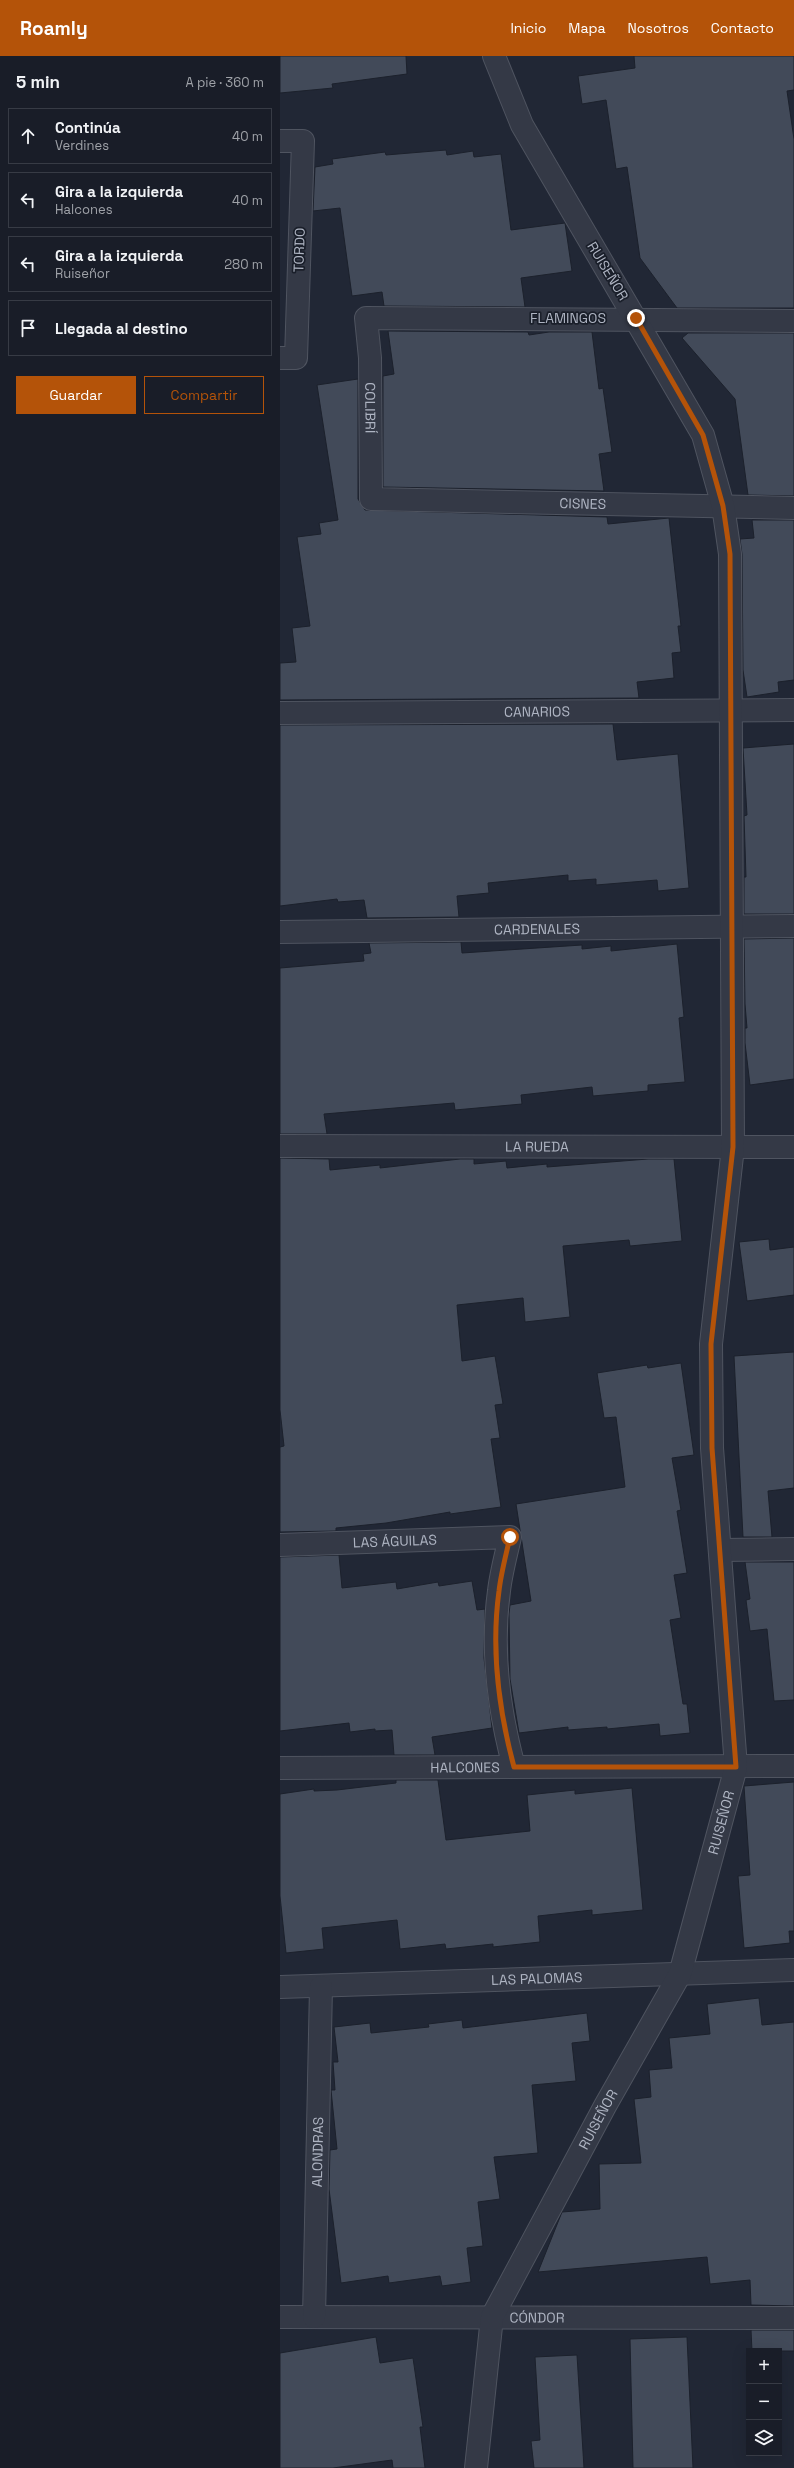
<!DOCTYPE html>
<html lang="es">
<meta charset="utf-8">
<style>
:root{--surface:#191d28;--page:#222630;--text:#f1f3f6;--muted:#9fa2a8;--line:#373b45;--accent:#b45309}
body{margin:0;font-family:"Space Grotesk",sans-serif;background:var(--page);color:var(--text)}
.controls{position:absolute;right:12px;bottom:12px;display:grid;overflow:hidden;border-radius:0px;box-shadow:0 4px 16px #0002}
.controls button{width:36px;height:36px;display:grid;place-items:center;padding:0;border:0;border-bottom:1px solid var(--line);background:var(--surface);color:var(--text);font:20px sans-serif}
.stop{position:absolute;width:12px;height:12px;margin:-9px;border:3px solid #b45309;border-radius:50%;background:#fff}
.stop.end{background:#b45309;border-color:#fff;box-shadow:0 1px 4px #0008}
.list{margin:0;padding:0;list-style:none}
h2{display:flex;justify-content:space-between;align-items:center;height:52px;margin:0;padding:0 16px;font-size:17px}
h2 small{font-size:13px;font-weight:400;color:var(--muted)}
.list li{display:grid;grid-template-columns:26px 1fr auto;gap:12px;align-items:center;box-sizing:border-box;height:56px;margin:0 8px 8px;padding:0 8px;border:1px solid var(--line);border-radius:0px}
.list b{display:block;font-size:15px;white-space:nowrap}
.list p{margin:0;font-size:13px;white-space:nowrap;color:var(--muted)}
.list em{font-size:13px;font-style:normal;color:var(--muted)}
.actions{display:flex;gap:8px;padding:12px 16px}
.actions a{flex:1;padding:9px 0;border:1px solid var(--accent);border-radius:0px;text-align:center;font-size:14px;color:var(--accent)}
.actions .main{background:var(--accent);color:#fff}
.icon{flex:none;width:22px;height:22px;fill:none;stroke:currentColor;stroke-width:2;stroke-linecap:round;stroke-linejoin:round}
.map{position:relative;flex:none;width:514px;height:2412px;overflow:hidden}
header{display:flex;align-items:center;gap:24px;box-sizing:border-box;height:56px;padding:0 20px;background:var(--accent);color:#fff}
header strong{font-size:19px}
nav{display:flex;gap:22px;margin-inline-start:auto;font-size:14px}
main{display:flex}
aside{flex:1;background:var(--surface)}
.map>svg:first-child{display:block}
.building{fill:#424a59;stroke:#1c212c}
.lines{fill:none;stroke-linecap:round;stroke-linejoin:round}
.minor-casing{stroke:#4f5460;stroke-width:24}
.minor{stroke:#343946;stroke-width:22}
.route{stroke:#b45309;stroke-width:5}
.labels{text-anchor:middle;stroke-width:3.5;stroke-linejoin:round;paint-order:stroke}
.street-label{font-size:14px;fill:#aeb4c2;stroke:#1a1f2a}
</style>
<header>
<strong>Roamly</strong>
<nav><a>Inicio</a><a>Mapa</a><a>Nosotros</a><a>Contacto</a></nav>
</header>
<main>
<aside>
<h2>5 min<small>A pie · 360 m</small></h2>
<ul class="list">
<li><svg class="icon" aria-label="ahead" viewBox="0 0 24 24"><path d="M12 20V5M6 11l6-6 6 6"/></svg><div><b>Continúa</b><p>Verdines</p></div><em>40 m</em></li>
<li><svg class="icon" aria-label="left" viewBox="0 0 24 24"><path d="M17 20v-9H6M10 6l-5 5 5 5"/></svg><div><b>Gira a la izquierda</b><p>Halcones</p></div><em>40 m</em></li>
<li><svg class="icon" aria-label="left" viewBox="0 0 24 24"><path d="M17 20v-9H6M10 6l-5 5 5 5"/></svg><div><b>Gira a la izquierda</b><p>Ruiseñor</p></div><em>280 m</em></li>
<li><svg class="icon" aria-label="arrive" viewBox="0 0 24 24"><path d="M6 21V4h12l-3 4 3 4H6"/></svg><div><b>Llegada al destino</b></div></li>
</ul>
<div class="actions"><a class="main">Guardar</a><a>Compartir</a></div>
</aside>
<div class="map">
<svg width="514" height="2412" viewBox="0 0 514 2412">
<rect width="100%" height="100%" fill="#212735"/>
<g class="building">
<path d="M0,0H126L127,18L52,28L53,32L0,37Z"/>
<path d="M354,0H514V34L507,35L514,83V252H397L360,202L347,111L336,113L326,44L302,48L298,20L355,12Z"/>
<path d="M166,94L167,99L193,95L194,101L221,98L231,174L285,167L292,215L241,222L245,251L104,250L102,236L72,240L60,152L33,155L35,111L53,108L52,103L105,96L106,99Z"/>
<path d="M108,275L248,276L249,279L269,276H312L319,333L323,332L332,396L319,398L324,435L103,431V320L114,318Z"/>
<path d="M408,277H514V440L468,439L455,343L402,282Z"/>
<path d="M78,323V443L85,454L327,461L328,468L389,462L401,570H398L401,596L392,597L394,622L357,626L359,642L0,644V607L16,606L12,572L30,570L17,481L41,478L39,467L58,464L37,329Z"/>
<path d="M472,464H514V624L498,626L499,636L467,641L463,614L462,498L460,483L474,482Z"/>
<path d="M333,668L337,704L398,698L409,832L378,835L377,824L316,829V823L288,825V819L208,827L209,837L177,840L179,861L87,862L84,844L58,846L57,843L0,850V669Z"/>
<path d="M514,688V858H464V821H466L464,760L467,759L463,692Z"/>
<path d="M514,882V1023L470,1029L465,987V972H467L465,948L464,883Z"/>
<path d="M181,886L182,897L302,889V893L331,890V895L397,888L404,961L399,962L405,1026L368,1029V1035L313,1040L312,1031L241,1039L242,1048L175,1054L174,1047L44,1058L47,1078H0V912L84,905L83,898L91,897L89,887Z"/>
<path d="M0,1102L49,1103L50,1114L100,1109V1112L180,1103H194V1108L226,1105L227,1112L267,1108V1111L368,1103H394L402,1185L350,1190L349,1184L283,1190L290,1261L245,1266L243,1242L177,1249L182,1305L215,1300L223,1348L215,1349L220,1382L211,1383L221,1451L170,1458V1456L106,1467L56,1472V1475L0,1476V1391L4,1390L0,1354Z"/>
<path d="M489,1183L490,1194L514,1191V1239L467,1245L459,1186Z"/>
<path d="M514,1296V1432L488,1435L492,1481H463L454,1300Z"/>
<path d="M401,1307L414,1399L392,1402L401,1454L397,1455L407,1517L394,1519L401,1562L390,1564L403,1648H407L410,1677L380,1680L379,1668L327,1673V1671L288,1674V1671L239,1677L230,1623L229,1558L230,1549L251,1545L236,1448L345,1431L336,1361L324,1362L317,1317L367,1309L368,1312Z"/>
<path d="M59,1499L62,1532L116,1526L117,1533L158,1526L159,1530L192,1525L197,1554L205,1553L204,1602L212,1672L152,1681L155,1699H114L112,1674L95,1675V1673L70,1676L69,1667L0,1675V1501Z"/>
<path d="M465,1506H514V1644L494,1645L487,1573L470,1575L466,1544L470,1543Z"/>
<path d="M116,1724H158L166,1784L250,1775L247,1739L295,1734V1738L352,1732L363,1854L312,1859V1854L258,1860L260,1886L213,1891V1888L166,1893L165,1888L120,1893L117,1864L42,1872L44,1893L6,1897L0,1840V1738L34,1733V1735L57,1734L116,1727Z"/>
<path d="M514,1726V1875H509L510,1887L464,1892L458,1820L470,1819L464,1730Z"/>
<path d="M479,1942L482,1969L514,1966V2250L471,2249L470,2224L430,2228L427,2201L258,2216L282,2156L320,2153L319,2108L361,2107L354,2043L371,2041L369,2014L392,2012L389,1982L430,1978L427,1948Z"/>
<path d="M307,1957L310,1985L292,1987L296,2025L252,2029L258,2097L214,2101L220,2143L198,2146L203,2190L187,2192L191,2226L162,2230L160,2220L109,2227L108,2220L61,2227L49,2133L50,2094L57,2093L51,2034H55L53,2006H58L54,1971L90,1967L91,1977L149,1971L148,1968L182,1964L183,1972Z"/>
<path d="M471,2274H514V2295H472Z"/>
<path d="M96,2281L100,2307L133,2302L143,2371H140L145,2412H113L112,2404L53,2412H0V2297Z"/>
<path d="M407,2281L413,2412H353L350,2283Z"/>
<path d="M297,2299L304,2412H254L251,2385L260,2384L255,2301Z"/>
</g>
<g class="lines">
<defs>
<g id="minor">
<path d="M0,85H23L16,302H0"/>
<path id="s1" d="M514,265L86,262L90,302L91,443L514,452"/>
<path id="s2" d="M0,657L514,654"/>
<path id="s3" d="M0,876L514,870"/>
<path id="s4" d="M0,1090L514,1091"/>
<path id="s5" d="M0,1489L230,1481C226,1499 221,1517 219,1535C211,1593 219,1655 234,1711"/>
<path d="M441,1494L514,1493"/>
<path id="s6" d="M0,1712L514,1710"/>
<path id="s7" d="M0,1931L514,1914"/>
<path id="s8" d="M0,2261L514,2262"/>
<path id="s9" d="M34,2261L41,1931"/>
<path id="s10" d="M196,2412L212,2261L325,2050L400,1918L456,1711L432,1392L431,1288L453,1091L450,498L443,450L423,379L242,69L214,0"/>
</g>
</defs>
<use href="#minor" class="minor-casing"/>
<use href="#minor" class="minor"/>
</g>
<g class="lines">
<path class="route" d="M230,1481C226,1499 221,1517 219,1535C211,1593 219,1655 234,1711H456L432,1392L431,1288L453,1091L450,498L443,450L423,379L356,262"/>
</g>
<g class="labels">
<g class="street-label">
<text transform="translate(19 194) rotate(-88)" y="5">TORDO</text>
<text transform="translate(328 215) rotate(59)" y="5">RUISEÑOR</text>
<text x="288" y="267">FLAMINGOS</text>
<text dy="5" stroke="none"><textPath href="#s1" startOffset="518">COLIBRÍ</textPath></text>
<text dy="5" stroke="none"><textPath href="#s1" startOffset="821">CISNES</textPath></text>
<text dy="5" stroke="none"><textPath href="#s2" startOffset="257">CANARIOS</textPath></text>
<text dy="5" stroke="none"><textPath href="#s3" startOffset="257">CARDENALES</textPath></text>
<text dy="5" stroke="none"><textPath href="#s4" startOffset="257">LA RUEDA</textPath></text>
<text dy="5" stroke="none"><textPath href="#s5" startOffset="115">LAS ÁGUILAS</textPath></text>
<text dy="5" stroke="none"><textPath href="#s6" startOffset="185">HALCONES</textPath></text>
<text dy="5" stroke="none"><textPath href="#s10" startOffset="700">RUISEÑOR</textPath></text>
<text dy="5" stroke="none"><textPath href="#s7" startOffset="257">LAS PALOMAS</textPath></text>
<text dy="5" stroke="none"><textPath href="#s10" startOffset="376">RUISEÑOR</textPath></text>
<text dy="5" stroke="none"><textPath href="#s9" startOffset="165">ALONDRAS</textPath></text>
<text dy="5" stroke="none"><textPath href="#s8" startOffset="257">CÓNDOR</textPath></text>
</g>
</g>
</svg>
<div class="controls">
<button>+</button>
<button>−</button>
<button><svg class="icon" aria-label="layers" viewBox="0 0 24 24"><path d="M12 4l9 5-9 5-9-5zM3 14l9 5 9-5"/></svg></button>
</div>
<div class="stop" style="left:230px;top:1481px"></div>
<div class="stop end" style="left:356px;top:262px"></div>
</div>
</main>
